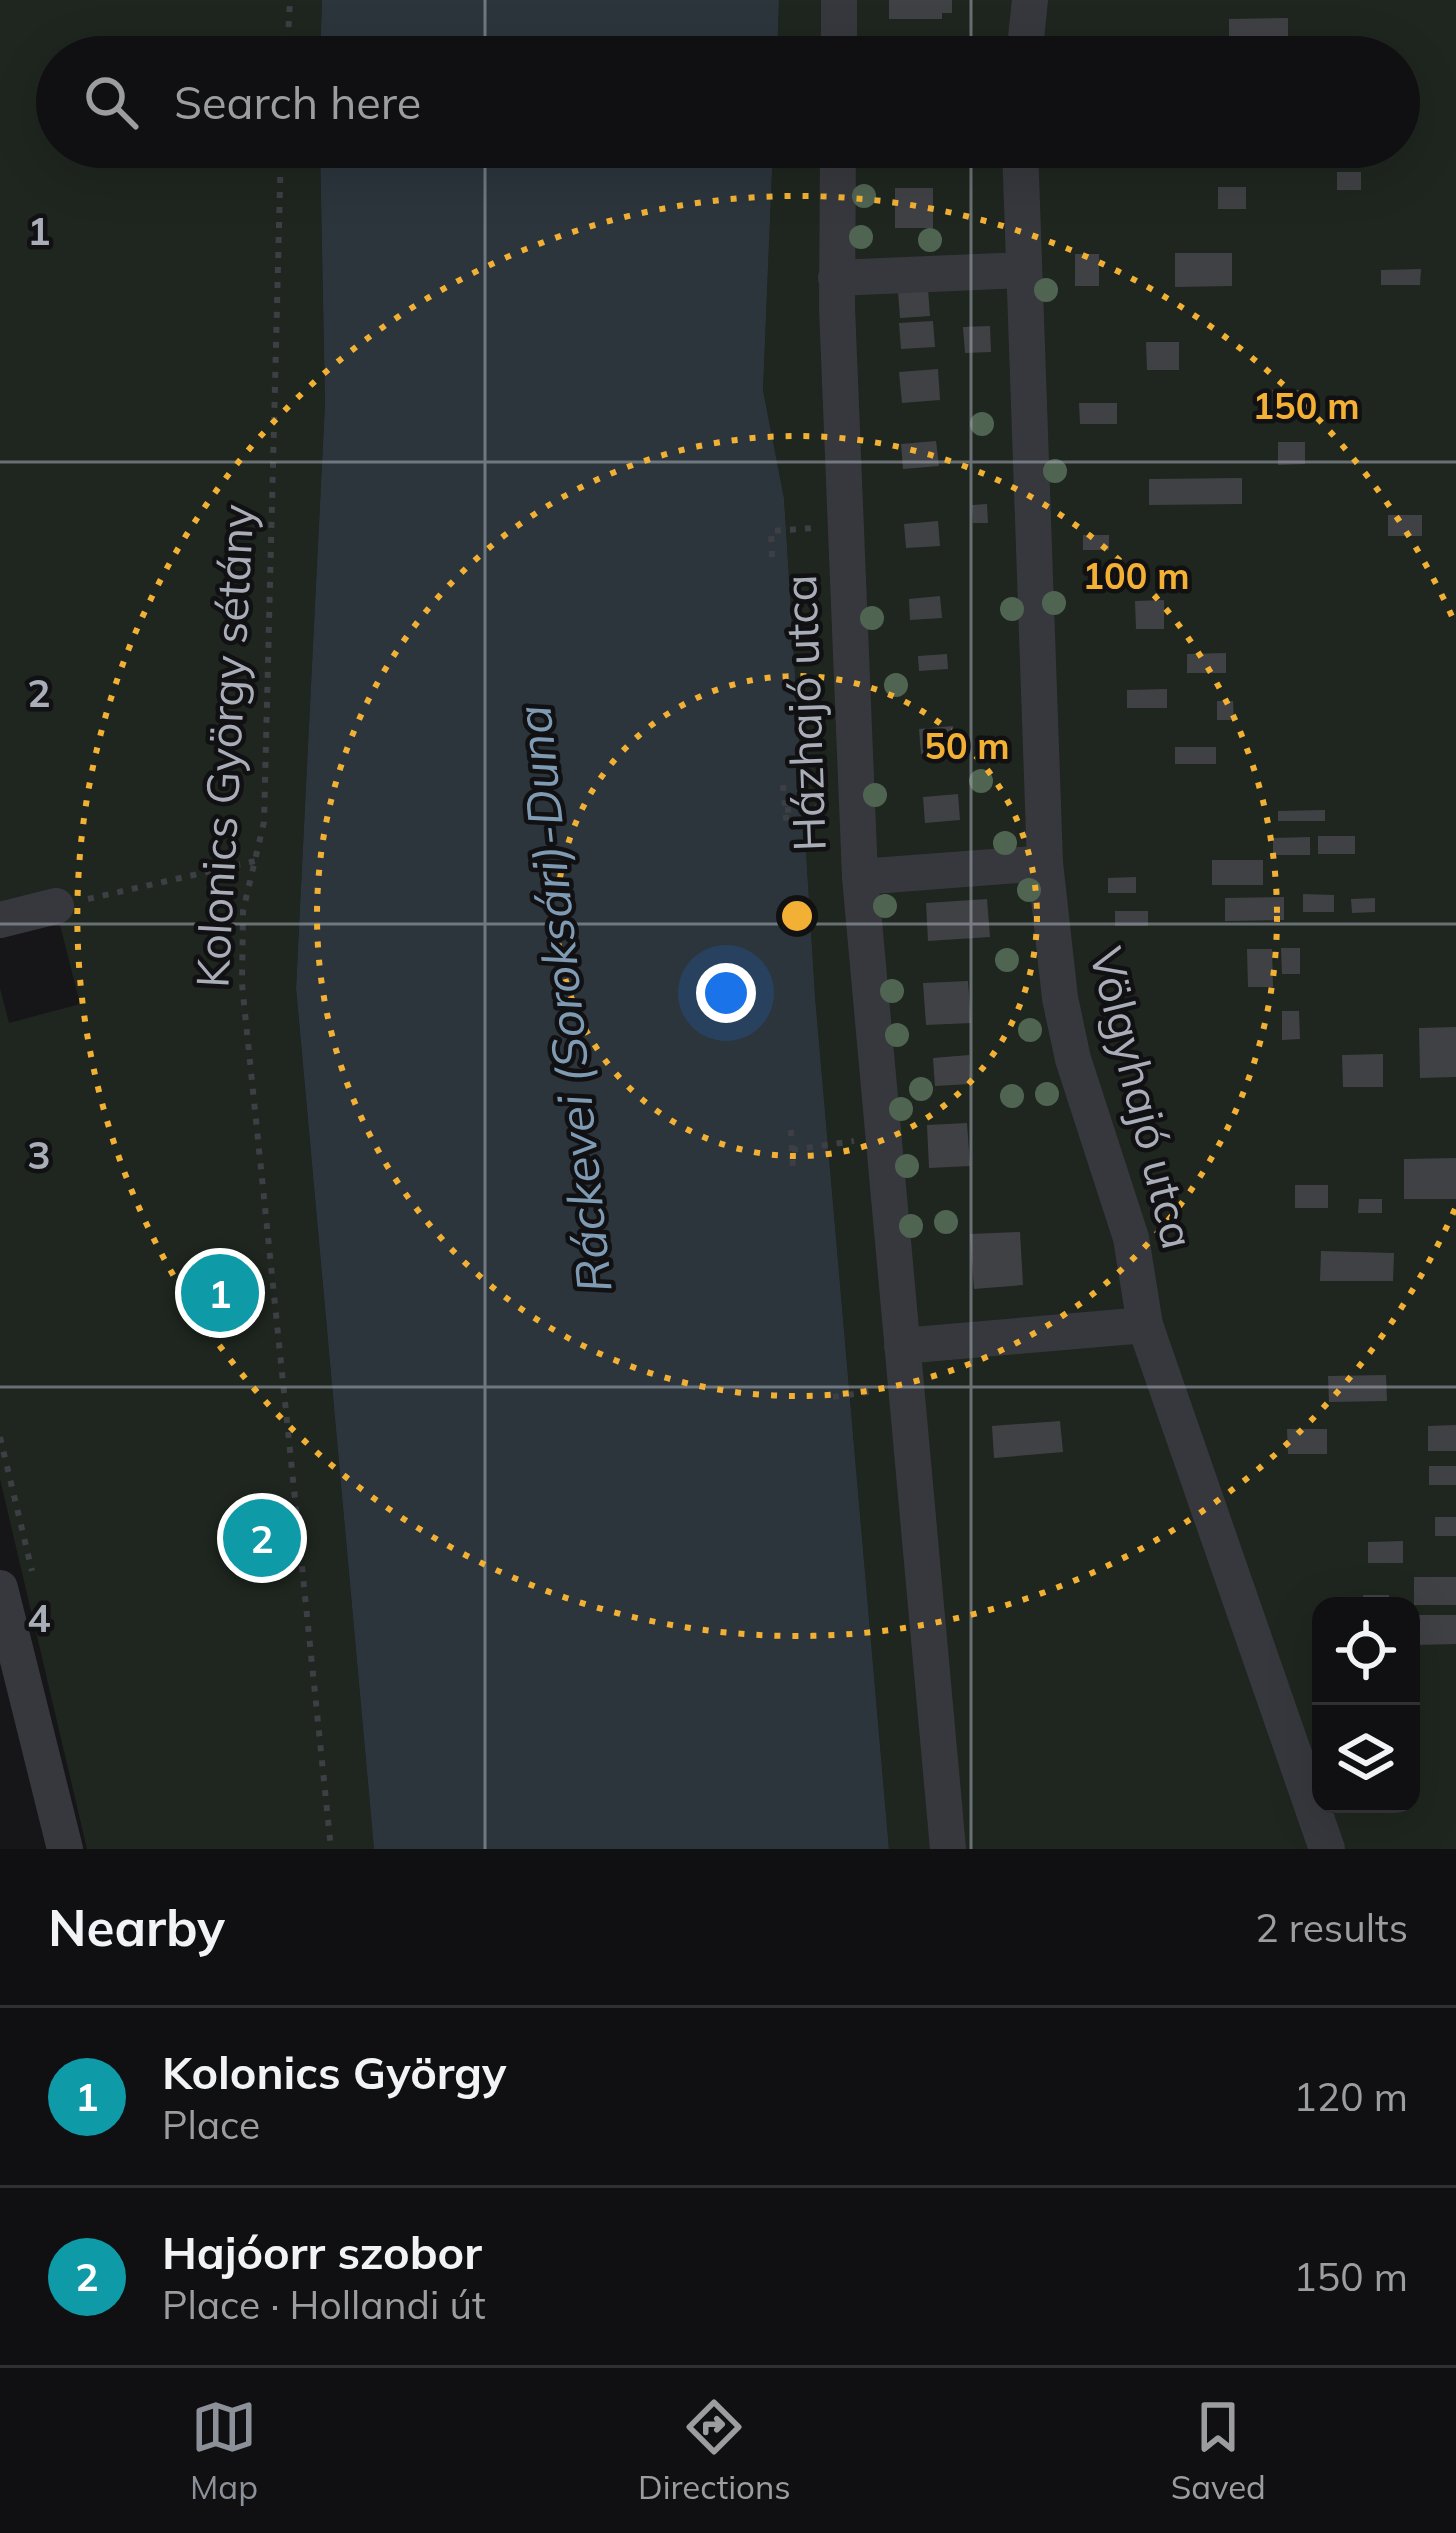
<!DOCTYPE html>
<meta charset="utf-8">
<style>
:root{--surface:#101012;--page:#1e1e20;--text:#f1f3f6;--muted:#9c9d9f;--line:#303032;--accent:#8c9099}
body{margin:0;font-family:Mulish,sans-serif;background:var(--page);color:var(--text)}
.controls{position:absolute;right:36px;bottom:36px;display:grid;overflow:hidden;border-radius:24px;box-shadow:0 12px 48px #0002}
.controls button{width:108px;height:108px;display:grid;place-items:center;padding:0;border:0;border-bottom:3px solid var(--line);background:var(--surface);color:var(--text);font:60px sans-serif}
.you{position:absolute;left:726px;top:993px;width:42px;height:42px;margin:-30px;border:9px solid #fff;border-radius:50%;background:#1a73e8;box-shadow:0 0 0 18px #1a73e833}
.badge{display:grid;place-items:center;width:78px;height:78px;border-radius:50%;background:var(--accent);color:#fff;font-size:39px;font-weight:700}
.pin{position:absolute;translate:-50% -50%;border:6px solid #fff;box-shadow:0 3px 12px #0006}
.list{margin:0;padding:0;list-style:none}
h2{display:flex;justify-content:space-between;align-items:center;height:156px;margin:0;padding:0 48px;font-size:51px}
h2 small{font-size:39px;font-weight:400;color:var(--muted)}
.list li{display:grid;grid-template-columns:78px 1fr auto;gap:36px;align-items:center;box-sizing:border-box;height:180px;padding:0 48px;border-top:3px solid var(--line)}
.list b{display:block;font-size:45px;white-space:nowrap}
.list p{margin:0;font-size:39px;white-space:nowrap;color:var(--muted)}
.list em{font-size:39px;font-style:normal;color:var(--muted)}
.icon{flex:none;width:66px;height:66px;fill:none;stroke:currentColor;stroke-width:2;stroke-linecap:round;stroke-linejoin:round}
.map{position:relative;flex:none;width:1456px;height:1849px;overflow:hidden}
.search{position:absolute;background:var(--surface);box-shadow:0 12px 48px #0002;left:36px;right:36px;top:36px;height:132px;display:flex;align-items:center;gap:30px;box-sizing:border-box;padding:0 42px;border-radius:66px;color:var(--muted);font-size:45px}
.sheet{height:516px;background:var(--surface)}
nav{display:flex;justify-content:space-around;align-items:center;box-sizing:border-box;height:168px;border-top:3px solid var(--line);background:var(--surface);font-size:33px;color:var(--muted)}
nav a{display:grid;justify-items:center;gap:6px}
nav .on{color:var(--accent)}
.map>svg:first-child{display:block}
.green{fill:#1e261f;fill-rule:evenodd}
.water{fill:#2c353c}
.building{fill:#404145}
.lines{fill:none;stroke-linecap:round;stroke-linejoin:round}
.path{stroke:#3d3f44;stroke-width:6;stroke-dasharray:6 9;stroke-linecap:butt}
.minor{stroke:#37383d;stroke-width:36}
.tree{fill:#506452}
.grid{fill:none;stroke:#a8adb8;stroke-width:3;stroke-opacity:0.55}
.ring{fill:none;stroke:#f2b134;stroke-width:6;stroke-dasharray:6 12}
.labels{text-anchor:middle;stroke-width:9;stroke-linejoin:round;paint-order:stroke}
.street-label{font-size:45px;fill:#a8adb8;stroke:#111113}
.water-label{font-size:48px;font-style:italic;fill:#7f9bb3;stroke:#111113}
.grid-label{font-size:39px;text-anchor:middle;font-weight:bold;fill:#a8adb8;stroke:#111113;stroke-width:9;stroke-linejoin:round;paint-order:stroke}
.centre{fill:#f2b134;stroke:#111113;stroke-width:6}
.ring-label{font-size:36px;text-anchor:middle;font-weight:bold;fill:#f2b134;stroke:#111113;stroke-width:9;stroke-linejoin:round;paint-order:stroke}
</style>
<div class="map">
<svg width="1456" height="1849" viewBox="0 0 1456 1849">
<rect width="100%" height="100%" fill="#161618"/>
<g class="green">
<path d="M0,0H322L320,57H57V147H320L325,403L296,989L374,1849H87L0,1479V988L9,1023L80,1004L57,913L0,928Z"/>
<path d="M779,0H1456V1849H889L815,996L784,498L763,390L773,147H1399V57H777ZM1321,1606H1411V1804H1321Z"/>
</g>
<g class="water">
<path d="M322,0H779L777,57H320Z"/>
<path d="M320,147H773L763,390L784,498L815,996L889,1849H374L296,988L325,403Z"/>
</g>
<g class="building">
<path d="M889,0H952V13H942V19H889Z"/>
<path d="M1288,18V48H1229V19Z"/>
<rect x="895" y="147" width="38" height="7"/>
<rect x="1337" y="172" width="24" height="18"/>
<rect x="1218" y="187" width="28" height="22"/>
<rect x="895" y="188" width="38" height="40"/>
<path d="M1175,253H1232V286L1175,287Z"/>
<rect x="1075" y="254" width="24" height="32"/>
<path d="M1421,269L1420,285H1381V270Z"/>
<path d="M928,289L930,316L900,318L898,291Z"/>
<path d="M933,321L935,347L901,349L899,323Z"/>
<path d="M990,326L991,352L965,353L963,327Z"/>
<path d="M1146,342H1179V370H1147Z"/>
<path d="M938,369L940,400L902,403L899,372Z"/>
<path d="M1272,390H1305V414L1273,415Z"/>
<path d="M1079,403H1117V424H1080Z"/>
<path d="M936,441L939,466L903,469L901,444Z"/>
<path d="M1278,442H1305V464L1278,465Z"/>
<path d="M1242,478V504L1149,505V479Z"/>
<path d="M987,504L988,523H973L972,505Z"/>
<rect x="1388" y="515" width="34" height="21"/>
<path d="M938,521L940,546L906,548L904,524Z"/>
<rect x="1083" y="535" width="26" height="15"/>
<path d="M940,596L942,618L910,620L909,599Z"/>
<path d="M1164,600V629H1136L1135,601Z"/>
<path d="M1226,653V673H1187V654Z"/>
<path d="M947,654L948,669L919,671L918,656Z"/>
<path d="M1167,689V708H1127V690Z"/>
<path d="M1217,701H1233L1234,720H1217Z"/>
<path d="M953,726L955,751L921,754L919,729Z"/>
<rect x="1175" y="747" width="41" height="17"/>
<path d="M958,794L960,820L925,823L923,797Z"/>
<path d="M1325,810V821H1278V811Z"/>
<rect x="1318" y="836" width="37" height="18"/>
<path d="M1310,837V855H1273V838Z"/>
<rect x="1212" y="860" width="51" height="25"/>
<path d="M1136,877V893H1108V878Z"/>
<path d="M1303,894L1334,895V912H1303Z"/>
<path d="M1284,897V920L1225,921V898Z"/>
<path d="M1375,898V912L1352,913L1351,899Z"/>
<path d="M987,899L990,937L928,941L926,903Z"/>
<rect x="1115" y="911" width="33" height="15"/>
<path d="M1281,948H1300V974H1282Z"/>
<path d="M1247,949H1272L1273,987H1248Z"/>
<path d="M968,981L971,1023L926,1025L923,983Z"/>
<path d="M1282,1011H1299L1300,1039L1282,1040Z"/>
<path d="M1456,1027V1077L1420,1078L1419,1028Z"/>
<path d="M1383,1054V1087H1343L1342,1055Z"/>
<path d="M969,1055L970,1084L935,1086L933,1058Z"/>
<path d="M967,1123L970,1166L929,1168L927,1125Z"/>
<path d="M1456,1158V1199H1404V1159Z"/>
<rect x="1295" y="1185" width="33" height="23"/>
<path d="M1359,1199H1382V1213H1358Z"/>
<path d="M1020,1232L1023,1285L974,1289L970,1234Z"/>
<path d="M1321,1251L1394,1253L1393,1281H1320Z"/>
<path d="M1386,1375L1387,1401L1329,1402L1328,1376Z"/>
<path d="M1060,1421L1063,1452L994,1458L992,1426Z"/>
<path d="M1456,1425V1451H1428V1426Z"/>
<path d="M1287,1429H1327V1454H1288Z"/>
<rect x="1429" y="1466" width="27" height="19"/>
<rect x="1435" y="1517" width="21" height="19"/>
<path d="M1403,1541V1563H1368V1542Z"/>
<rect x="1414" y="1577" width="42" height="28"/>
<rect x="1363" y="1595" width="26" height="11"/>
<path d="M1414,1615H1456V1644L1415,1645Z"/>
</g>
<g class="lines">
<g class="path">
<path d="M287,57L290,0"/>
<path d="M281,147L264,822L243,911L242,984L331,1849"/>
<path d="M772,557L771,531L813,528"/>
<path d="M783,785L787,828"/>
<path d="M785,810L823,807"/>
<path d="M88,899L255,861"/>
<path d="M791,1130L793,1171"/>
<path d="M792,1150L854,1141"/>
<path d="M833,1397L875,1391"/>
<path d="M0,1437L32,1571"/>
</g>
<g class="minor">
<path d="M839,57V0"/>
<path d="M1024,57L1030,0"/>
<path d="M838,147L837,307L860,877L948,1849"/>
<path d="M836,278L1022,270"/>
<path d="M860,877L1045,863"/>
<path d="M0,920L56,906"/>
<path d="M1145,1325L1327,1849"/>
<path d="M902,1346L1145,1325L1131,1238L1073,1059L1060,998L1045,863L1020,147"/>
<path d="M0,1588L65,1849"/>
</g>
</g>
<g class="tree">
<circle cx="864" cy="196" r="12"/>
<circle cx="861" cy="237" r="12"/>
<circle cx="930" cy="240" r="12"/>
<circle cx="1046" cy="290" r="12"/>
<circle cx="982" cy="424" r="12"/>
<circle cx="1055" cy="471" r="12"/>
<circle cx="1054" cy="603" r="12"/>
<circle cx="1012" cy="609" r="12"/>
<circle cx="872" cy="618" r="12"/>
<circle cx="896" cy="685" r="12"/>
<circle cx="981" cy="781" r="12"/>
<circle cx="875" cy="795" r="12"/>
<circle cx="1005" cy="843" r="12"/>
<circle cx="1029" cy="890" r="12"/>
<circle cx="885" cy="906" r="12"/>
<circle cx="1007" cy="960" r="12"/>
<circle cx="892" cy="991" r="12"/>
<circle cx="1030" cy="1030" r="12"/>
<circle cx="897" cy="1035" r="12"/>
<circle cx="921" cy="1089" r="12"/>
<circle cx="1047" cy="1094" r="12"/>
<circle cx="1012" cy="1096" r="12"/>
<circle cx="901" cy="1109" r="12"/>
<circle cx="907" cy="1166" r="12"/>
<circle cx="946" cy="1222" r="12"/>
<circle cx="911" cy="1226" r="12"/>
</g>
<path class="grid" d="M485,0V57M971,0V57M485,147V1849M971,147V1849M0,462H1456M0,924H1456M0,1387H1456"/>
<g class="ring">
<circle cx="797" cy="916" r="240"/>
<circle cx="797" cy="916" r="480"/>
<path d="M1455 1209A720 720 0 1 1 1455 623"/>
</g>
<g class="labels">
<g class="street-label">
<text transform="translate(805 713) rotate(-92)" y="16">Házhajó utca</text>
<text transform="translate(225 746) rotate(-87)" y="16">Kolonics György sétány</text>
<text transform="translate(1142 1098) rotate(76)" y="16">Völgyhajó utca</text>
</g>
<g class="water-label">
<text transform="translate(564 999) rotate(-96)" y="17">Ráckevei (Soroksári)-Duna</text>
</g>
</g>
<g class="grid-label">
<text x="39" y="245">1</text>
<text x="39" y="707">2</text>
<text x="39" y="1169">3</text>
<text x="39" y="1632">4</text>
</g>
<circle cx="797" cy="916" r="18" class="centre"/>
<g class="ring-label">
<text x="1306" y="419">150 m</text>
<text x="1136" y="589">100 m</text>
<text x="967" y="759">50 m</text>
</g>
</svg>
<div class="controls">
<button><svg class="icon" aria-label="locate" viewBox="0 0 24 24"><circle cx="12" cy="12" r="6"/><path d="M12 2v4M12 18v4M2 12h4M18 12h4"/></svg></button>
<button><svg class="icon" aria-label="layers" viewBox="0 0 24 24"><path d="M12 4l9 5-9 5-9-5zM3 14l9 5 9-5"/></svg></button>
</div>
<div class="you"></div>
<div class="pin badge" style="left:220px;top:1293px;background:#0f9aa8">1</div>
<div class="pin badge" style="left:262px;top:1538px;background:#0f9aa8">2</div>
<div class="search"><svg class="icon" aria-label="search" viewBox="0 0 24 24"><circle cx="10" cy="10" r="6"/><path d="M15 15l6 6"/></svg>Search here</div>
</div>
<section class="sheet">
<h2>Nearby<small>2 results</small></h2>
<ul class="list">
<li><span class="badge" style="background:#0f9aa8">1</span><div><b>Kolonics György</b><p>Place</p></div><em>120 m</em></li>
<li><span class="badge" style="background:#0f9aa8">2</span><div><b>Hajóorr szobor</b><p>Place · Hollandi út</p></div><em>150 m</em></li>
</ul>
</section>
<nav>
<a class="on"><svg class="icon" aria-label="map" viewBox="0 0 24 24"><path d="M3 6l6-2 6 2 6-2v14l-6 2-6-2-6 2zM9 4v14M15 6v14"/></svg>Map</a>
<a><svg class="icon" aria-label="directions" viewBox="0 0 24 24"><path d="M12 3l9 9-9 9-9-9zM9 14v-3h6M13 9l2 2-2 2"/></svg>Directions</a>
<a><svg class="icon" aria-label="saved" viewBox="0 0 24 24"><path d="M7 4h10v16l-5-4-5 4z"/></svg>Saved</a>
</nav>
